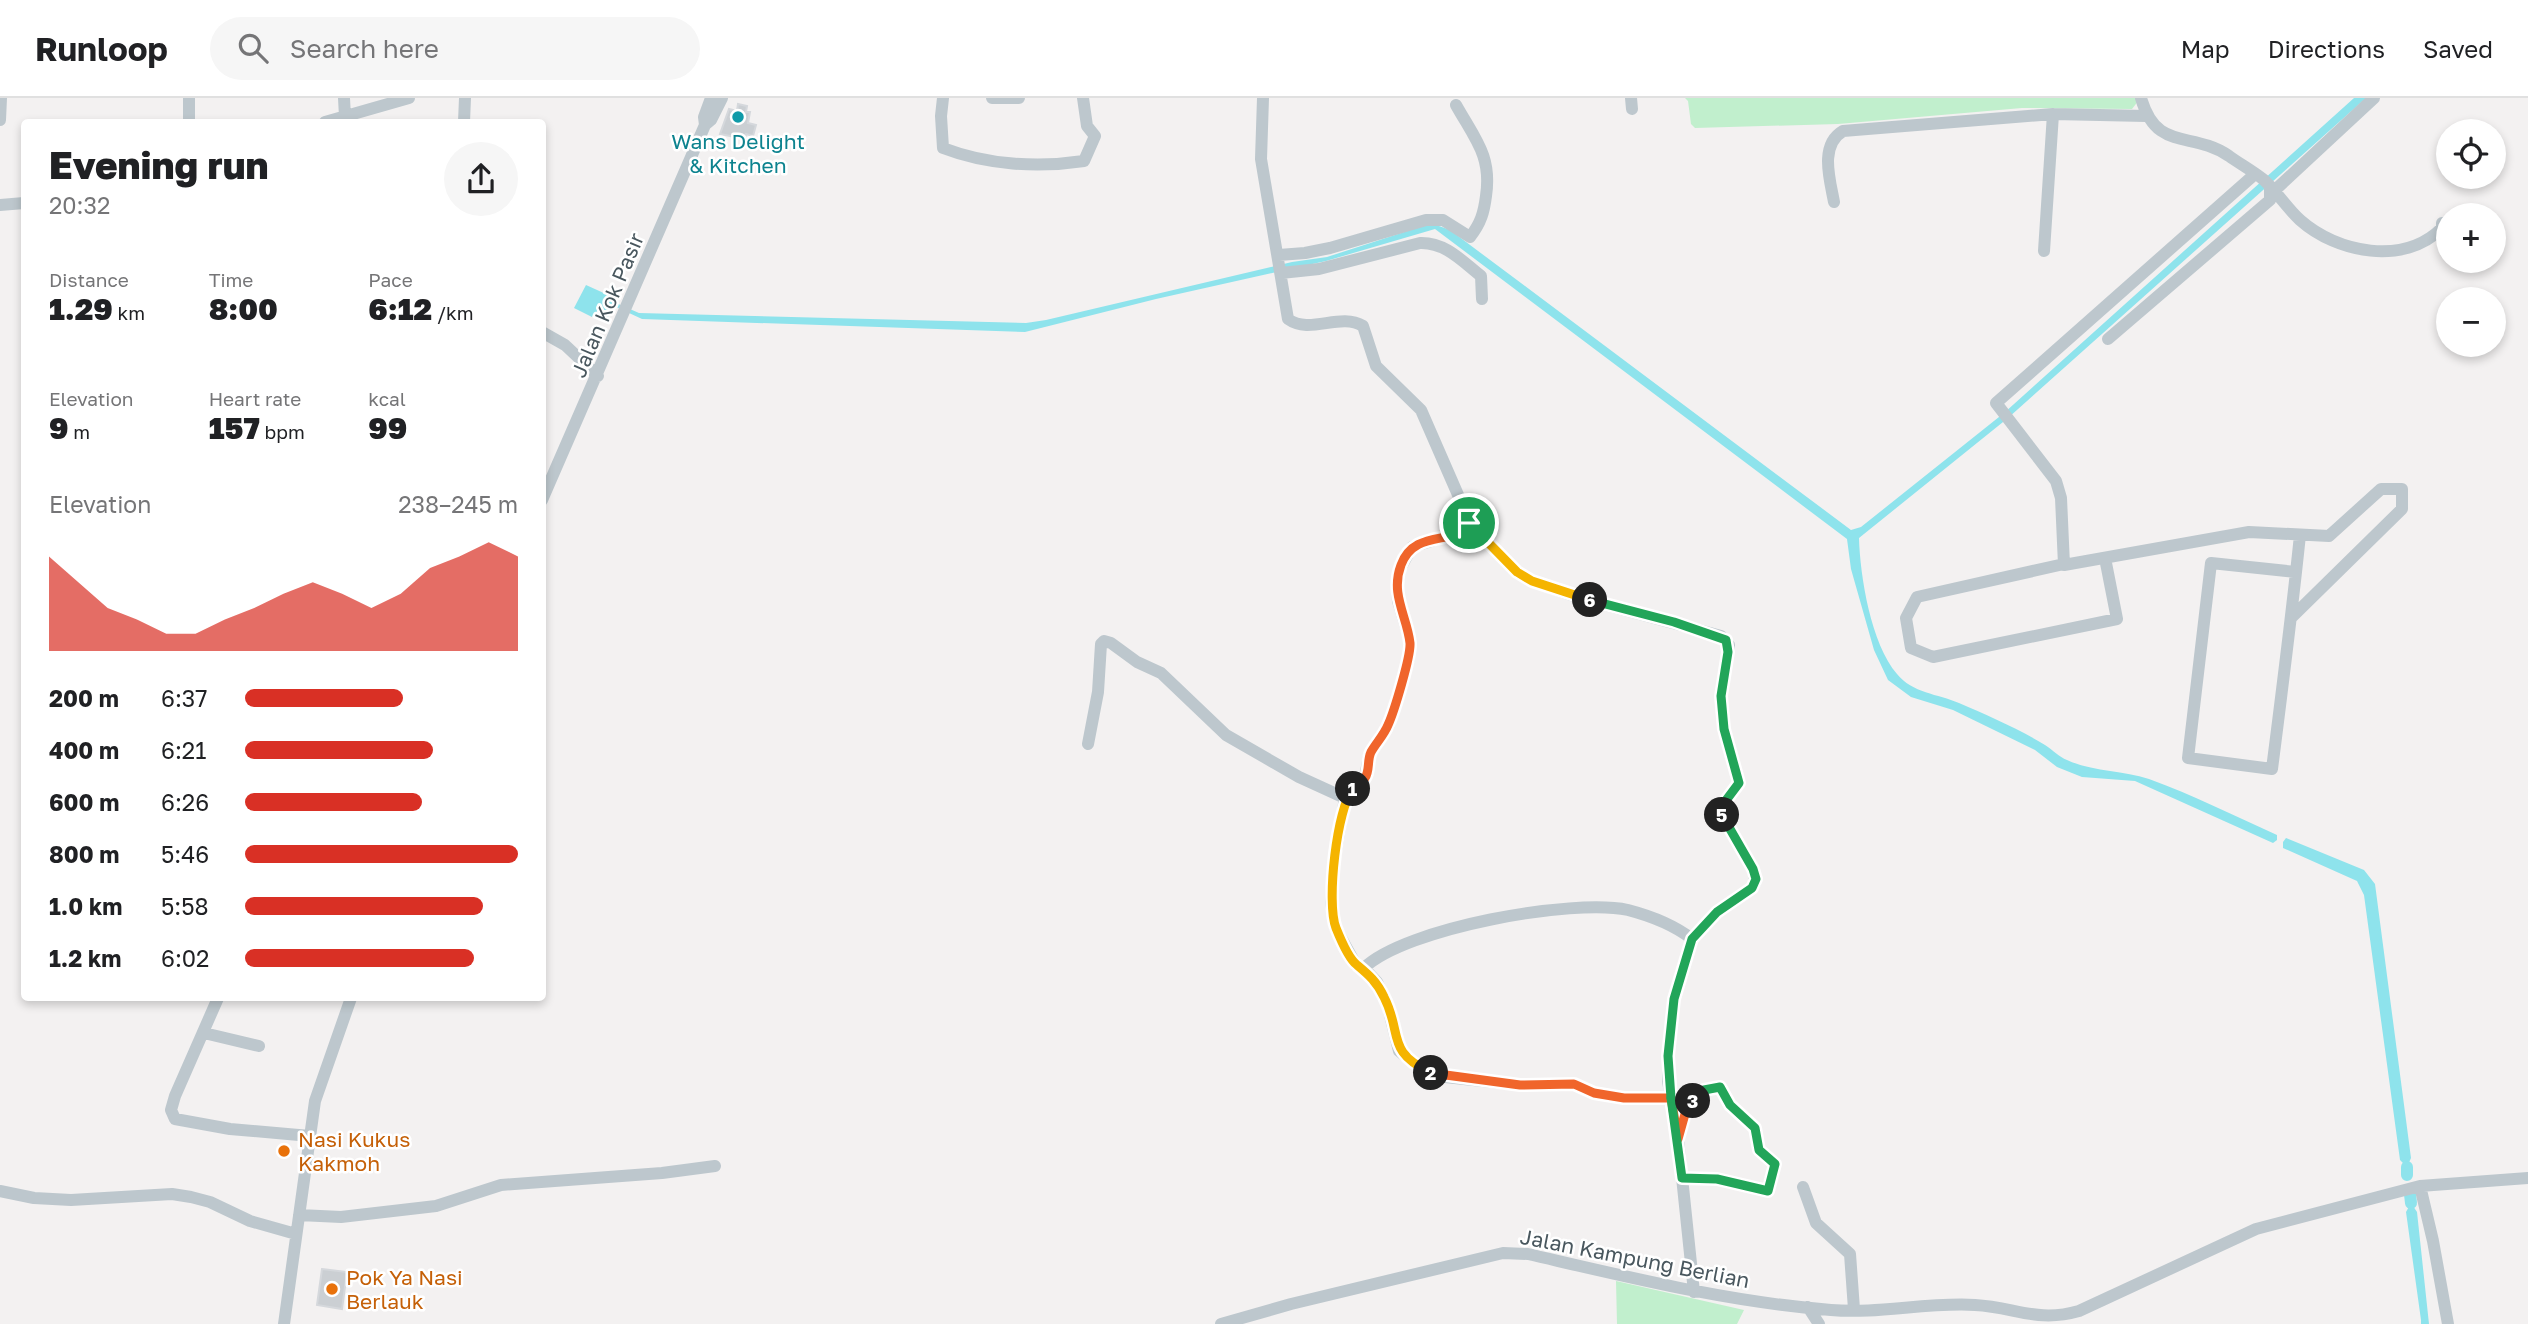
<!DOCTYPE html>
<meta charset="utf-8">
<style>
body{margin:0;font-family:"Golos Text",sans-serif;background:#f6f6f6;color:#202124;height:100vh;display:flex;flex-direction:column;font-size:26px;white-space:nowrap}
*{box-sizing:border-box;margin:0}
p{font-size:23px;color:#757577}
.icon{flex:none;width:38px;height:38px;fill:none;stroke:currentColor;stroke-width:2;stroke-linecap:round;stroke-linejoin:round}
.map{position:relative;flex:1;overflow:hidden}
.details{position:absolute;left:21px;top:21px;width:525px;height:882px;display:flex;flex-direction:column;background:#fff;border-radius:7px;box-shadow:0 4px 10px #0003}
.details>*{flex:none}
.controls{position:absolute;left:2436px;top:21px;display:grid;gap:14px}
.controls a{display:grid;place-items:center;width:70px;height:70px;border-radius:50%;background:#fff;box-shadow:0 4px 10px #0003;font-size:35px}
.pin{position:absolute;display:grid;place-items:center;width:60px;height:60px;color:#fff;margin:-30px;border:4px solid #fff;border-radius:50%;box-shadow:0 2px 7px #0007}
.km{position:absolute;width:35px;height:35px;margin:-18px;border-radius:50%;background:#222;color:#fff;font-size:19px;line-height:35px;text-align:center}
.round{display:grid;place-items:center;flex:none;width:74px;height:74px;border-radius:37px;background:#f6f6f6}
.summary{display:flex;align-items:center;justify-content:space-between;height:119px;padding:0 28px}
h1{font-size:38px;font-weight:800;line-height:52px}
.metrics{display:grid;grid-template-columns:repeat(3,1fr);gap:10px;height:119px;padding:7px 28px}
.metrics div{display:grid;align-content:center}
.metrics b{font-size:30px;font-weight:800}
.metrics small{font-size:19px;font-weight:400}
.metrics p{font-size:19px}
.chart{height:196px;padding:14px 28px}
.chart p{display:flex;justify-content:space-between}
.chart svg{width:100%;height:126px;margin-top:7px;fill:#d93025;opacity:.7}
ul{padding:0 28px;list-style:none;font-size:23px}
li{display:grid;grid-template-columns:112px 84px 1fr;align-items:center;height:52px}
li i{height:18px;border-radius:9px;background:#d93025}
header{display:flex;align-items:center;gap:42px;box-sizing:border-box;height:98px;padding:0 35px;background:#fff;border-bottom:2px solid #e0e0e0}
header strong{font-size:33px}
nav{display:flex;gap:38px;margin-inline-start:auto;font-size:24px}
.search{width:490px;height:63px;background:#f6f6f6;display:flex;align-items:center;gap:18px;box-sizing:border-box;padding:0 24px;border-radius:38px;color:#757577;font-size:26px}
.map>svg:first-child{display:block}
</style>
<header>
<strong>Runloop</strong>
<div class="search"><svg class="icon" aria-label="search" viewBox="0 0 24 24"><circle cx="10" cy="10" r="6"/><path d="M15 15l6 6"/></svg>Search here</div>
<nav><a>Map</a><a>Directions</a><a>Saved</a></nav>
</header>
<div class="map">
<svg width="2528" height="1226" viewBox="0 0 2528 1226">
<rect width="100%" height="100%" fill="#f3f1f1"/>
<!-- green -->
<path fill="#c1efcd" d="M 1685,0 L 2138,0 L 2139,2 L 2132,11 L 2022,10 L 1838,26 L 1695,30 L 1691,26 L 1688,3 Z
M 1616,1183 L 1744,1212 L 1737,1226 L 1617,1226 Z"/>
<!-- water -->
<path fill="#8ee3ec" d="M 2354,0 L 2366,0 L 2008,320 L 1859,440 C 1860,478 1871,546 1897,576 C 1912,595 1938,596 1959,605 C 1987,617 2019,631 2045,647 C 2053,652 2059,659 2067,662 C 2093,674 2122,672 2149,681 C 2193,697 2235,718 2277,737 L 2277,742 L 2273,745 L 2135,683 L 2082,679 L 2057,669 L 2035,652 L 1953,612 L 1911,599 L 1888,582 L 1874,552 L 1851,471 L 1847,441 L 1435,131 L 1326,163 L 1156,201 L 1025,234 L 642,221 L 614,208 L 608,219 L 598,212 L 592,219 L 574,210 L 586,187 L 617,201 L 616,205 L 639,215 L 1026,225 L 1046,222 L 1292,164 L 1327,159 L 1426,127 L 1439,128 L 1450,132 L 1851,432 L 1861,429 L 2004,315 Z
M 2286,740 L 2364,772 L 2375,786 L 2411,1060 L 2407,1069 L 2400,1062 L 2364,797 L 2357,783 L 2283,750 L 2283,744 Z
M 2411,1105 L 2417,1114 L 2429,1226 L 2421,1226 L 2421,1222 L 2406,1114 Z"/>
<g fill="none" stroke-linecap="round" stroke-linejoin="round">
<!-- canal -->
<path stroke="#8ee3ec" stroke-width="12" d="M 2407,1069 L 2407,1077
M 2410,1096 L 2411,1105"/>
</g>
<!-- building -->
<path fill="#cbcfd3" stroke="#d5d8dc" stroke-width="2" d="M 738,6 L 747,8 L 746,14 L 750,14 L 748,25 L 756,27 L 753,38 L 746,36 L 745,41 L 720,36 L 729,11 L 737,13 Z
M 322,1171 L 347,1174 L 342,1211 L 317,1207 Z"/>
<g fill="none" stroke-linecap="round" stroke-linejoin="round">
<!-- minor -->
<path stroke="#bdc7cd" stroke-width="12" d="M 189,0 L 189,24
M 344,0 L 345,19
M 943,0 L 941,18 L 943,50 C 987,67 1038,70 1084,63 L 1095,38 L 1087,28 L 1083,0
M 992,0 L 1019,0
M 1263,0 L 1261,61 L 1288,221 C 1310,237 1340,214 1363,228 L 1376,268 L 1421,312 L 1469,422 L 1468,428 L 1463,433 L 1412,449 L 1400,471 L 1397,489 L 1398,503 L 1409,539 L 1409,560 L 1389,627 L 1369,658 L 1365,679 L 1345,700 L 1334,764 L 1331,804 L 1335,829 L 1356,867 L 1364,870 C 1405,830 1573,800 1628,812 C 1651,818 1674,827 1692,841
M 1631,0 L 1632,11
M 2141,0 C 2157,55 2191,32 2229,58 C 2240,66 2253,73 2264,82 C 2277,94 2287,110 2300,122 C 2337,155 2404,168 2442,130 L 2442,125
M 0,22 L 1,0
M 325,24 L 409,0
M 464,24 L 465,0
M 705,27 L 704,19 L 711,0
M 2255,76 L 1996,305 L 2056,383 L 2061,400 L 2064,467 L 2249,434 L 2329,438 L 2381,391 L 2402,391 L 2402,411 L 2291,520
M 2274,93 L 2374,0
M 1834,104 C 1830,82 1819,47 1843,33 L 2053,16 L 2146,18
M 0,107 L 24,105
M 2044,153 L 2053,16
M 1279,157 L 1305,155 L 1330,150 L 1426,122 L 1443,122 L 1470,139 C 1481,125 1484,114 1486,98 C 1492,58 1475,41 1456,7
M 1281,175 L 1319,171 L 1420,145 C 1445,144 1462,163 1481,178 L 1482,201
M 542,234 L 565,247 L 598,278
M 2108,241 L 2270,102 L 2270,89
M 542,402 L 705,27 L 711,22 L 722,0
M 1469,425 L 1517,474 L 1532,483 L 1580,500 L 1710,535 L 1721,538 L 1729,547 L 1721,598 L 1724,631 L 1739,685 L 1724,705 L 1722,717 L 1753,770 L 1755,785 L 1752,790 L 1717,814 L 1692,841 L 1674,901 L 1668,958 L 1668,983 L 1678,1041 L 1694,1194
M 2064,466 L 1917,499 L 1906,520 L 1911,550 L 1933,559 L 2117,521 L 2105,460
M 2296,474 L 2211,465 L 2188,660 L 2272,671 C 2282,593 2292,515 2300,437
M 1088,646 L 1098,594 L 1101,546 L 1104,543 L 1111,545 L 1137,564 L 1161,575 L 1226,637 L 1299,679 L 1345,700
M 1364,870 L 1377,884 L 1387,905 L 1399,953 L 1417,968 L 1436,978 L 1520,987 L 1574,986 L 1594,995 L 1624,1000 L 1671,1000
M 218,900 L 175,998 L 171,1012 L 175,1021 L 230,1031 L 310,1038
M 204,935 L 259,948
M 1679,1037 C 1685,1017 1694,986 1720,990 L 1730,1007 L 1755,1030 L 1759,1052 L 1775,1066 L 1767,1093 L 1717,1081 L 1682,1080
M 2420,1088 L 2433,1143 L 2448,1226
M 1803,1089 L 1816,1125 L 1850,1156 L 1854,1211
M 0,1093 L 34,1100 L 71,1102 L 172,1096 L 191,1099 L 210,1104 L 250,1123 L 296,1136
M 299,1117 L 341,1119 L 436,1108 L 501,1087 L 662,1075 L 715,1068
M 1808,1209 L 1819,1226
M 284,1226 L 315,1003 L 351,900
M 1221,1226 L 1291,1206 L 1503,1155 L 1528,1156 C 1628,1179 1728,1204 1831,1212 C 1879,1216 1927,1204 1975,1207 C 2015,1209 2037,1225 2079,1213 L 2256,1131 L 2420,1088 L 2528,1080"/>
</g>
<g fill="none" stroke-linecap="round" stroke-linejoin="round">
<!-- split-1 casing -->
<g stroke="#fff" stroke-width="14">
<path id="split-1" d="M 1353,691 C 1356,687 1362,684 1365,680 C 1370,673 1367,662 1371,654 C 1376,645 1384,637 1388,627 C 1394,614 1411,558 1410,545 C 1407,518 1390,496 1401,467 C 1415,429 1458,449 1469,425"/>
</g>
<!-- split-2 casing -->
<g stroke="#fff" stroke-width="14">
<path id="split-2" d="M 1353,691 C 1337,709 1326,805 1336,830 C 1340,840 1349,861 1357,867 C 1369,877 1377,884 1384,899 C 1403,936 1385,953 1431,975"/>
</g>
<!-- split-3 casing -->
<g stroke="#fff" stroke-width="14">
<path id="split-3" d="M 1431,975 L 1520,987 L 1574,986 L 1594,995 L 1624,1000 L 1671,1000 L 1678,1041 L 1685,1016 L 1693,1003"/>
</g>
<!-- split-4 casing -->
<g stroke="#fff" stroke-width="14">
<path id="split-4" d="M 1671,1000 L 1682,1080 L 1717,1081 L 1768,1093 L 1775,1066 L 1759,1052 L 1755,1030 L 1730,1007 L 1720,989 L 1704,992 L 1693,1003"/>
</g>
<!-- split-5 casing -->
<g stroke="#fff" stroke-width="14">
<path id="split-5" d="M 1671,1000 L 1668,958 L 1674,901 L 1692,841 L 1717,814 L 1752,790 L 1756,781 L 1753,771 L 1722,717"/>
</g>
<!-- split-6 casing -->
<g stroke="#fff" stroke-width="14">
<path id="split-6" d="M 1590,502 L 1674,524 L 1726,542 L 1728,554 L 1721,598 L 1724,631 L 1739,685 L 1724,705 L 1722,717"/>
</g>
<!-- split-7 casing -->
<g stroke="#fff" stroke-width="14">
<path id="split-7" d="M 1469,425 L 1517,474 L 1532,483 L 1590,502"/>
</g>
<!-- split-1 -->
<use href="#split-1" stroke="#f0652b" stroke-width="9"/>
<!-- split-2 -->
<use href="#split-2" stroke="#f5b400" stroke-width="9"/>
<!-- split-3 -->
<use href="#split-3" stroke="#f0652b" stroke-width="9"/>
<!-- split-4 -->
<use href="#split-4" stroke="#22a559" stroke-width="9"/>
<!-- split-5 -->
<use href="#split-5" stroke="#22a559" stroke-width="9"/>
<!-- split-6 -->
<use href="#split-6" stroke="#22a559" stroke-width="9"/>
<!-- split-7 -->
<use href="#split-7" stroke="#f5b400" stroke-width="9"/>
</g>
<!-- markers -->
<circle fill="#0f9aa8" stroke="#fff" stroke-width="2.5" cx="738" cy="19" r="7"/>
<g fill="#e8710a" stroke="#fff" stroke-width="2.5">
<circle cx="284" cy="1053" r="7"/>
<circle cx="332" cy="1191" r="7"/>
</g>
<g text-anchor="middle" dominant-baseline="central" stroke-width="5" stroke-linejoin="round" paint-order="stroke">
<!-- culture labels -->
<g font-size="21" fill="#0d838f" stroke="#fff">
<text x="738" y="43">Wans Delight<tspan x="738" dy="24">&amp; Kitchen</tspan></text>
</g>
<!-- street labels -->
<g font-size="21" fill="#49575e" stroke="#fff">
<text transform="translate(607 207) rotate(-67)">Jalan Kok Pasir</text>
<text transform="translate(1635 1160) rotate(11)">Jalan Kampung Berlian</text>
</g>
<!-- food labels -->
<g font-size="21" fill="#c56008" stroke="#fff" text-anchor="start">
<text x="298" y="1041">Nasi Kukus<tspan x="298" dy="24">Kakmoh</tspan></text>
<text x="346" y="1179">Pok Ya Nasi<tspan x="346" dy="24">Berlauk</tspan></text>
</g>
</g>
</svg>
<div class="controls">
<a><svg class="icon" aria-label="locate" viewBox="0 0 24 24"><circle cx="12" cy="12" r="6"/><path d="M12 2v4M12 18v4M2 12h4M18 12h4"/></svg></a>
<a>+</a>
<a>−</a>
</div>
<div class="pin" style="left:1469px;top:425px;background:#1e9e55"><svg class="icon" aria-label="arrive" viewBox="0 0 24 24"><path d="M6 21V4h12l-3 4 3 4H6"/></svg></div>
<b class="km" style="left:1353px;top:691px">1</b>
<b class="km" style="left:1431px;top:975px">2</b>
<b class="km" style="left:1693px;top:1003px">3</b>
<b class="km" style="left:1722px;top:717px">5</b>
<b class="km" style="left:1590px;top:502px">6</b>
<section class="details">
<div class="summary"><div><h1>Evening run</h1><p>20:32</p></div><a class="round"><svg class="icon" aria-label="share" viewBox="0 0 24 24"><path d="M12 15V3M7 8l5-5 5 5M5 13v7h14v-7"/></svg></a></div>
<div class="metrics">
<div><p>Distance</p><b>1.29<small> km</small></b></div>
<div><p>Time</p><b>8:00</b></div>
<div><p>Pace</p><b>6:12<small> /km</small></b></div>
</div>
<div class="metrics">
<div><p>Elevation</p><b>9<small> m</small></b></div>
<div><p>Heart rate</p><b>157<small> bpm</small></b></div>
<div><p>kcal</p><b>99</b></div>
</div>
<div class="chart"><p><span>Elevation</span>238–245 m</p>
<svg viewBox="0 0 160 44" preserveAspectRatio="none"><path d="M0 44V11L10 20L20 29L30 33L40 38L50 38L60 33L70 29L80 24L90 20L100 24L110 29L120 24L130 15L140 11L150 6L160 11V44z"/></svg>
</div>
<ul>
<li><b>200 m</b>6:37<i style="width:58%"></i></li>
<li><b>400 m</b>6:21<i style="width:69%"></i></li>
<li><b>600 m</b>6:26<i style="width:65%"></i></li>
<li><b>800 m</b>5:46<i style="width:100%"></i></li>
<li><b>1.0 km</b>5:58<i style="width:87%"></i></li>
<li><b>1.2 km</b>6:02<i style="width:84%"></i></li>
</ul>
</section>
</div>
